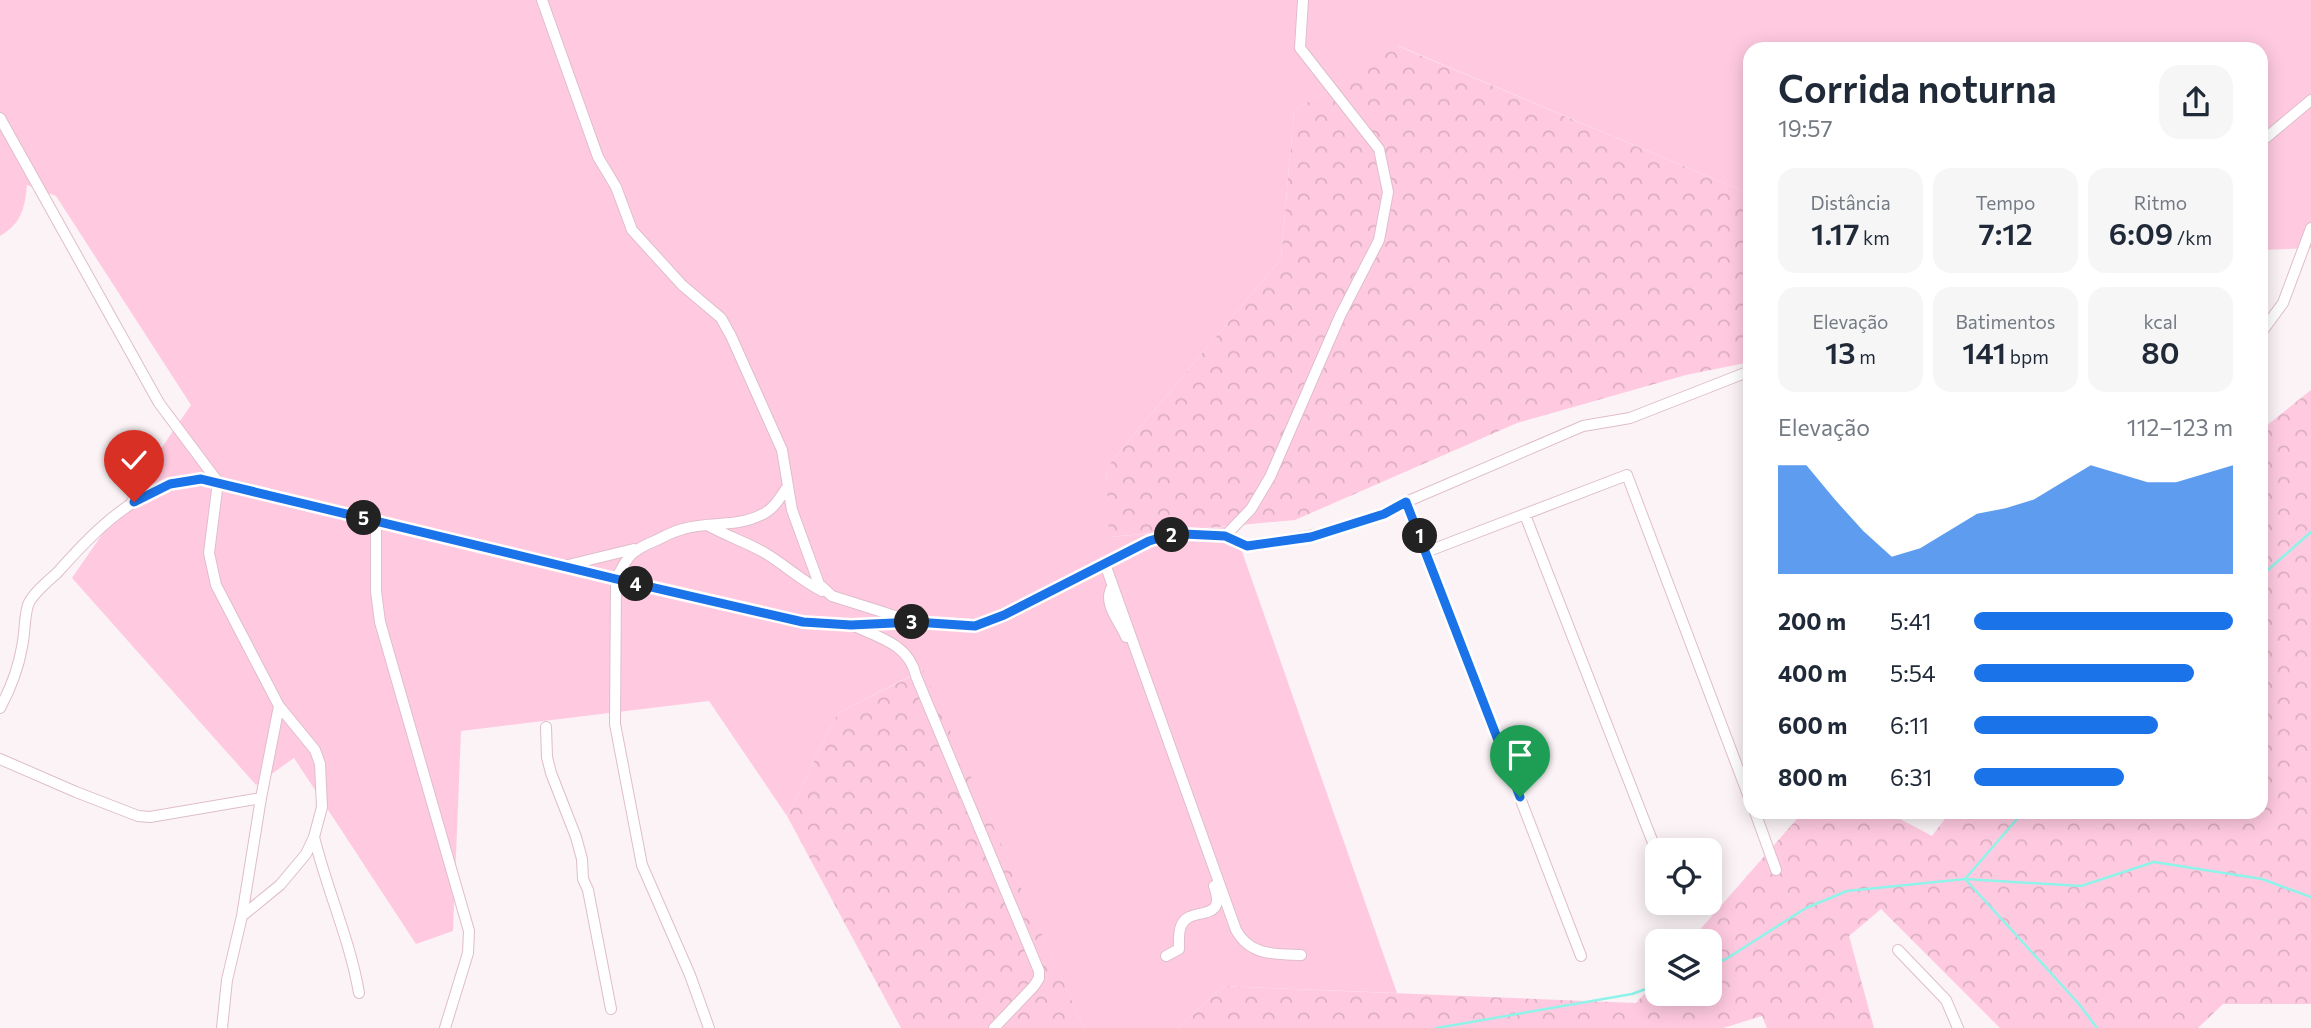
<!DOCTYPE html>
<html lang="pt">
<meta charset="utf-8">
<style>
body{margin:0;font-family:Commissioner,sans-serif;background:#f6f6f7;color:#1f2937;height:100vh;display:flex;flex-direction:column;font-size:26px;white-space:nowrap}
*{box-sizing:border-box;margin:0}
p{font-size:23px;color:#747a83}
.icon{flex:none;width:38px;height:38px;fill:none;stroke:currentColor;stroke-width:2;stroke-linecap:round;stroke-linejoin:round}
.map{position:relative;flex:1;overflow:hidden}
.drawer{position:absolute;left:1743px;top:42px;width:525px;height:777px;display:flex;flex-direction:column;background:#fff;border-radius:21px;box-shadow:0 4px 18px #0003}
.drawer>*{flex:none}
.buttons{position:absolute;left:1645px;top:838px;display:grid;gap:14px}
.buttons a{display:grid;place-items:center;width:77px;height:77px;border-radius:14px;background:#fff;box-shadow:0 4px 18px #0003;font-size:35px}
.pin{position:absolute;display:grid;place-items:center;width:60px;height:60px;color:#fff;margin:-72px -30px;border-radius:50% 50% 50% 0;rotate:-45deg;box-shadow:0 0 7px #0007}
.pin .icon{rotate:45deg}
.km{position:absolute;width:35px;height:35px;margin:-18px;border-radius:50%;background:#222;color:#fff;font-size:19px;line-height:35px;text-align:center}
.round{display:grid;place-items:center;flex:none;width:74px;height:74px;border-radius:21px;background:#f6f6f7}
.headline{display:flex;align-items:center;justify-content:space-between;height:119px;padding:0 35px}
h1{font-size:38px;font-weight:600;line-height:52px}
.figures{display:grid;grid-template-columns:repeat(3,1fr);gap:10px;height:119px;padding:7px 35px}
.figures div{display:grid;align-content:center;border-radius:18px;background:#f6f6f7;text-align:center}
.figures b{font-size:30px;font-weight:600}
.figures small{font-size:19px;font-weight:400}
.figures p{font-size:19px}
.chart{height:196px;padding:14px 35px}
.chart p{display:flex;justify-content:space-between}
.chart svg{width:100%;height:126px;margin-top:7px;fill:#1a73e8;opacity:.7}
ul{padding:0 35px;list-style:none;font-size:23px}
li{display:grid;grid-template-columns:112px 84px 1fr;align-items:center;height:52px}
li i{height:18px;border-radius:9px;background:#1a73e8}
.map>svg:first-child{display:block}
</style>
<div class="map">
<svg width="2311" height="1028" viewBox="0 0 2311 1028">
<defs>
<pattern id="forest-crowns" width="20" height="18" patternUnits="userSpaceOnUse" patternTransform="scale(1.75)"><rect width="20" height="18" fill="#ffcae0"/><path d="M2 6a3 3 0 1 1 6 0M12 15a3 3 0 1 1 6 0" fill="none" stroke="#dbaec0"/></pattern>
</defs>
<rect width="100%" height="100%" fill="#fbf3f6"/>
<!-- green -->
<path fill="#ffcae0" d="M 0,0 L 2311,0 L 2311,248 L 2261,250 L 2261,49 L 1750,49 L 1750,194 L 1399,46 L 1294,111 L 1281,259 L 1106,468 L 1110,537 L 1233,526 L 1397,993 L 1223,986 L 1178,1028 L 1084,1028 L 922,670 L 838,713 L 787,816 L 709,701 L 461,731 L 453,931 L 416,944 L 294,758 L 256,785 L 72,578 L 191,405 L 56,196 L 27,185 C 25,208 21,224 0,236 Z"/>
<!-- forest -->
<path fill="url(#forest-crowns)" d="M 1398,46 L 1750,194 L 1750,362 L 1686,375 L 1517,423 L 1295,520 L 1109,537 L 1106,468 L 1281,259 L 1294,111 Z
M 2311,390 L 2311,1004 L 2223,1004 L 2198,1028 L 2000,1028 L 1881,909 L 1849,936 L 1874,1028 L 1767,1028 L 1762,1016 L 1723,1028 L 1178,1028 L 1223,986 L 1636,1003 L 1657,980 L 1657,994 L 1710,994 L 1710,942 L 1690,941 L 1803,812 L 1887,812 L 1932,836 L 1950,812 L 2261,812 L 2261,430 Z
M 923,670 L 1084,1028 L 901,1028 L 787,816 L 838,713 Z"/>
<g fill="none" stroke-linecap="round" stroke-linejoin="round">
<!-- stream -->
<path stroke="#8ff3ea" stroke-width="2.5" d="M 2261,576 L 2311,532
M 1965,879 L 2081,886 L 2154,862 L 2262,879 L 2311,897
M 1965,879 L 2079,1004 L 2097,1028
M 1710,965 L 1726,959 L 1806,908 L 1847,891 L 1965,879 L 2023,812
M 1437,1028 L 1632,994 L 1657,985"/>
<!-- street casing -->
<g stroke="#dfbdcb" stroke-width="12">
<path id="street" d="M 542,0 L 598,157 L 616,187 L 632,230 L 682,285 L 721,318 L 731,336 L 782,450 L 792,510 L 819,584 L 832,596 L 911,621
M 0,118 L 159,403 L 218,482 L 209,553 L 216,585 L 279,706 L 315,750 L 320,764 L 322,807 L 314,837 L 306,854 L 280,885 L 242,916 L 227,980 L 222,1028
M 2261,142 L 2311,100
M 2261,333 L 2283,303 L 2311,228
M 1406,502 L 1581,956
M 1525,515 L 1657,853
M 376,521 L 376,591 L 380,622 L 469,931 L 468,953 L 445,1028
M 709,526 C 727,536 748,543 765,553 C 785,565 802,581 822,591
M 1225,536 L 1251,509 L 1270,477 L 1340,316 L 1379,240 L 1388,192 L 1379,149 L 1300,48 L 1303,0
M 1426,552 L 1627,475 L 1750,800
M 1105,564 L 1236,930 C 1250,956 1275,954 1301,955
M 564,566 L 634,549
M 1112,587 C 1102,603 1120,622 1126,637
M 854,626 C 881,638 909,645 916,676 L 1039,971 L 1039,978 L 1034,986 L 994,1028
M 0,708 C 11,688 18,670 22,647 C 25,634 24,618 28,605 C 32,594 48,581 57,573 C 98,527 151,471 218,482 L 616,579 L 803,622 L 851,625 L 915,622 L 975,626 L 1005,616 L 1149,541 C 1172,534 1198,532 1223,536 C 1232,537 1239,545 1248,546 C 1255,547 1266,543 1274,542 C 1320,535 1365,525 1406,502 L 1583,426 L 1630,418 L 1750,371
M 546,727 L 547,757 L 551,773 L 576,837 L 582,859 L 583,879 L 588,890 L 611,1009
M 0,759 L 76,792 L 138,816 L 150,817 L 261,798
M 1755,812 L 1776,870
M 314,837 C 327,890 350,940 359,993
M 242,916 L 261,798 L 279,706
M 1898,950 L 1946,1000 L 1958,1028
M 1166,956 L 1179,949 C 1179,942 1178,933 1181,926 C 1189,904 1228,925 1214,886
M 709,1028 L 690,975 L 642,865 L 615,724 L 616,579 C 628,555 632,550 657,540 C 665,536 674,531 683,529 C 709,521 737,528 763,514 C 775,508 781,496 788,486"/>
</g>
<!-- street -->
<use href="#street" stroke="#fff" stroke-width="10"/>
</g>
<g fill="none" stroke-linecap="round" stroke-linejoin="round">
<!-- route casing -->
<g stroke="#fff" stroke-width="14">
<path id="route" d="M 134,502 L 170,484 L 201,479 L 616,579 L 803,622 L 851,625 L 915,622 L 975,626 L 1004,615 L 1149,541 L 1166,536 L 1184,534 L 1225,536 L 1247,546 L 1311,537 L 1384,514 L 1406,502 L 1520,797"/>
</g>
<!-- route -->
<use href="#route" stroke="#1a73e8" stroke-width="9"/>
</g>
</svg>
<div class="buttons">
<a><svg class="icon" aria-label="locate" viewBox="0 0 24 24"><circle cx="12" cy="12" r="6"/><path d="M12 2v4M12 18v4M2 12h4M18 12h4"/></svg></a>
<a><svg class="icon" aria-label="layers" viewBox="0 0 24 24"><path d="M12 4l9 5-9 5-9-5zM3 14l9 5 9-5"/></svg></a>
</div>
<div class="pin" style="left:1520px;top:797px;background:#1e9e55"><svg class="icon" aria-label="arrive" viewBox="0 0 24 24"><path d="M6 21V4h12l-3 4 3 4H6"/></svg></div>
<div class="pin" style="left:134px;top:502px;background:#d93025"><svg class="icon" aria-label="check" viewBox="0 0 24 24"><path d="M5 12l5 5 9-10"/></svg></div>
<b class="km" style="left:1420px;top:536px">1</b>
<b class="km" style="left:1172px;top:535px">2</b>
<b class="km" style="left:912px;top:622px">3</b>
<b class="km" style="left:636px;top:584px">4</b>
<b class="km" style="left:364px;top:518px">5</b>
<section class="drawer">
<div class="headline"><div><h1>Corrida noturna</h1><p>19:57</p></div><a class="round"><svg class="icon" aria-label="share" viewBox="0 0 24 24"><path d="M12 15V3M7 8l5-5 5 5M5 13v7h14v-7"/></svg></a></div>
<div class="figures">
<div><p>Distância</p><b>1.17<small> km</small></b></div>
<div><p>Tempo</p><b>7:12</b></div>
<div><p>Ritmo</p><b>6:09<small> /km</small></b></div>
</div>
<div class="figures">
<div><p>Elevação</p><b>13<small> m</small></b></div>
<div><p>Batimentos</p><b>141<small> bpm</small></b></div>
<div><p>kcal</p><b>80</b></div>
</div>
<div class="chart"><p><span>Elevação</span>112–123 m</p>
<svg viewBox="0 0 160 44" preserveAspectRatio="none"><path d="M0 44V6L10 6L20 18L30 29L40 38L50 35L60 29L70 23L80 21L90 18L100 12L110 6L120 9L130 12L140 12L150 9L160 6V44z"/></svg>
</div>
<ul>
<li><b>200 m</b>5:41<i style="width:100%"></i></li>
<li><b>400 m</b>5:54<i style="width:85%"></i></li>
<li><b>600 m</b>6:11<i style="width:71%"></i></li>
<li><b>800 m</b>6:31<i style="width:58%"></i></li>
</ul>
</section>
</div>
